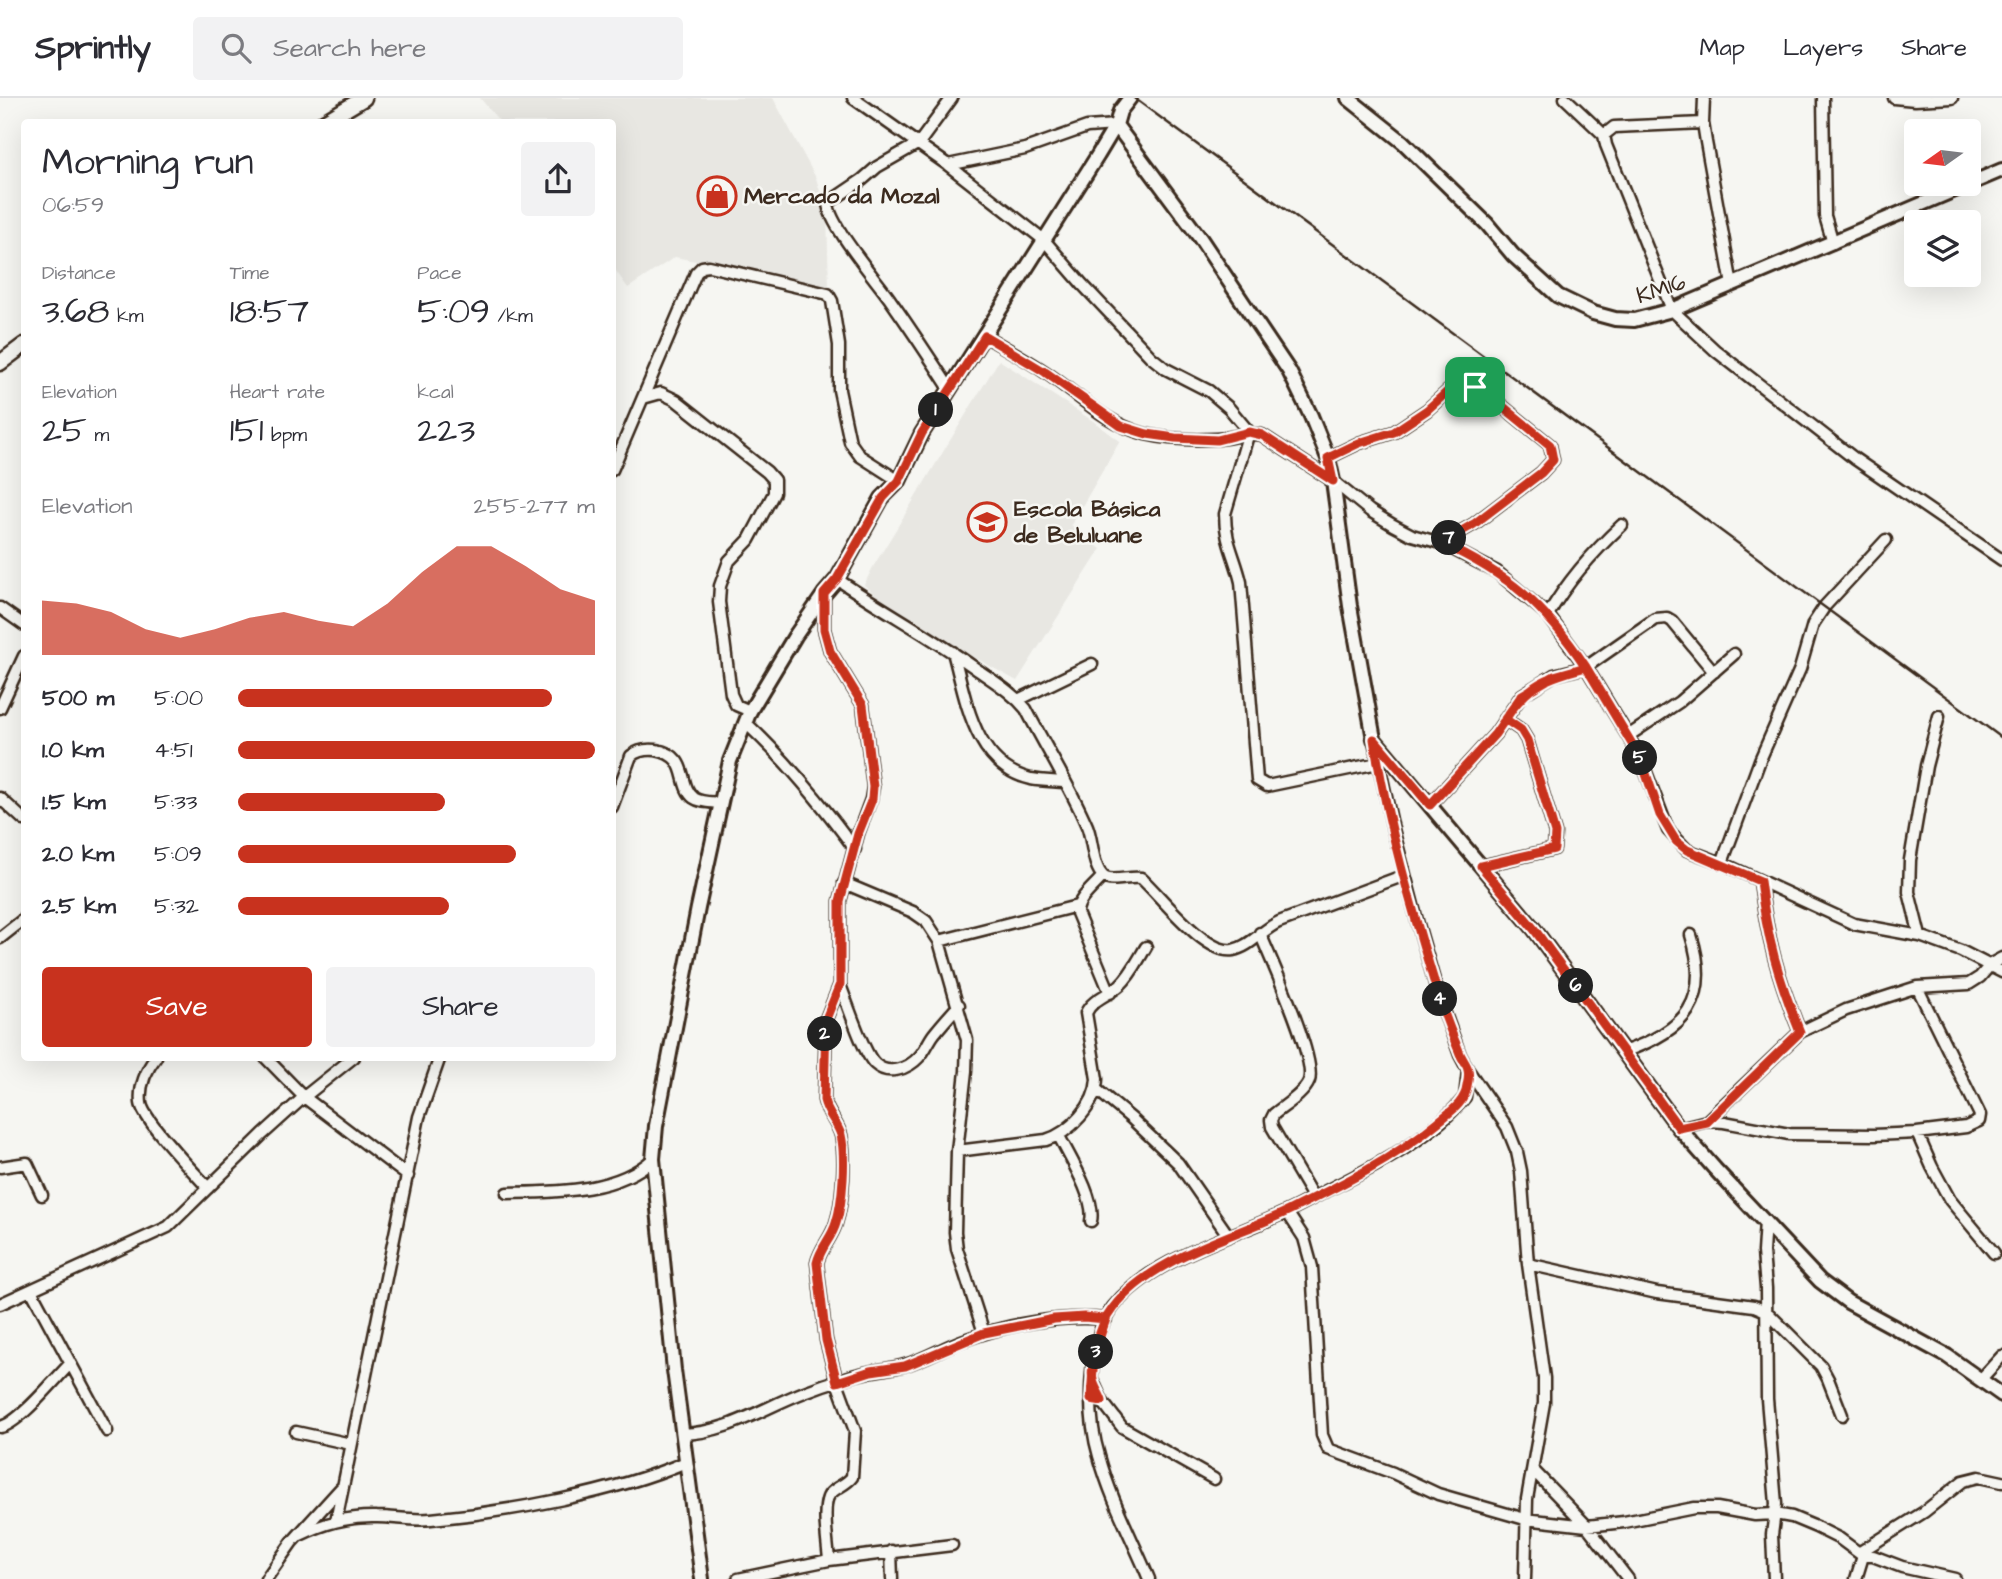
<!DOCTYPE html>
<meta charset="utf-8">
<style>
body{margin:0;font-family:"Architects Daughter",sans-serif;background:#f2f2f3;color:#2b2b33;height:100vh;display:flex;flex-direction:column;font-size:26px;white-space:nowrap}
*{box-sizing:border-box;margin:0}
p{font-size:23px;color:#7c7c81}
.icon{flex:none;width:38px;height:38px;fill:none;stroke:currentColor;stroke-width:2;stroke-linecap:round;stroke-linejoin:round}
.map{position:relative;flex:1;overflow:hidden}
.sheet{position:absolute;left:21px;top:21px;width:595px;height:942px;display:flex;flex-direction:column;background:#fff;border-radius:7px;box-shadow:0 7px 28px #0002}
.sheet>*{flex:none}
.needle{width:46px;rotate:256deg}
.fabs{position:absolute;left:1904px;top:21px;display:grid;gap:14px}
.fabs a{display:grid;place-items:center;width:77px;height:77px;border-radius:7px;background:#fff;box-shadow:0 7px 28px #0002;font-size:35px}
.pin{position:absolute;display:grid;place-items:center;width:60px;height:60px;color:#fff;margin:-30px;border-radius:14px;box-shadow:0 4px 10px #0006}
.km{position:absolute;width:35px;height:35px;margin:-18px;border-radius:50%;background:#222;color:#fff;font-size:19px;line-height:35px;text-align:center}
.round{display:grid;place-items:center;flex:none;width:74px;height:74px;border-radius:7px;background:#f2f2f3}
.overview{display:flex;align-items:center;justify-content:space-between;height:119px;padding:0 21px}
h1{font-size:38px;font-weight:600;line-height:52px}
.metrics{display:grid;grid-template-columns:repeat(3,1fr);gap:10px;height:119px;padding:7px 21px}
.metrics div{display:grid;align-content:center}
.metrics b{font-size:35px;font-weight:600}
.metrics small{font-size:19px;font-weight:400}
.metrics p{font-size:19px}
.chart{height:196px;padding:14px 21px}
.chart p{display:flex;justify-content:space-between}
.chart svg{width:100%;height:126px;margin-top:7px;fill:#c8321e;opacity:.7}
.cta{display:flex;gap:14px;margin-top:auto;padding:14px 21px}
.cta a{flex:1;height:80px;border-radius:7px;background:#c8321e;color:#fff;font-size:28px;font-weight:600;line-height:80px;text-align:center}
.cta a+a{background:#f2f2f3;color:#2b2b33}
ul{padding:0 21px;list-style:none;font-size:23px}
li{display:grid;grid-template-columns:112px 84px 1fr;align-items:center;height:52px}
li i{height:18px;border-radius:9px;background:#c8321e}
header{display:flex;align-items:center;gap:42px;box-sizing:border-box;height:98px;padding:0 35px;background:#fff;border-bottom:2px solid #e1e1e2}
header strong{font-size:33px}
nav{display:flex;gap:38px;margin-inline-start:auto;font-size:24px}
.search{width:490px;height:63px;background:#f2f2f3;display:flex;align-items:center;gap:18px;box-sizing:border-box;padding:0 24px;border-radius:7px;color:#7c7c81;font-size:26px}
.map>svg:first-child{display:block}
</style>
<header>
<strong>Sprintly</strong>
<div class="search"><svg class="icon" aria-label="search" viewBox="0 0 24 24"><circle cx="10" cy="10" r="6"/><path d="M15 15l6 6"/></svg>Search here</div>
<nav><a>Map</a><a>Layers</a><a>Share</a></nav>
</header>
<div class="map">
<svg width="2002" height="1481" viewBox="0 0 2002 1481">
<rect width="100%" height="100%" fill="#f6f6f2"/>
<filter id="ink" filterUnits="userSpaceOnUse"><feTurbulence type="fractalNoise" baseFrequency=".0143" numOctaves="2"/><feDisplacementMap in="SourceGraphic" scale="14" xChannelSelector="R" yChannelSelector="G"/><feConvolveMatrix kernelMatrix="1 2 1 2 8 2 1 2 1" color-interpolation-filters="sRGB"/></filter>
<g filter="url(#ink)">
<!-- built -->
<path fill="#e8e7e2" d="M 480,0 L 773,0 L 816,80 L 827,116 L 829,190 L 675,159 L 628,190 L 613,169 L 612,24 L 500,24 Z
M 999,262 L 1093,323 L 1120,343 L 1071,427 L 1101,451 L 1017,583 L 952,547 L 888,507 L 864,487 L 873,469 Z"/>
<g fill="none" stroke-linecap="round" stroke-linejoin="round">
<!-- minor casing -->
<g stroke="#3b2a1e" stroke-width="15">
<path id="minor" d="M 853,0 L 948,67 L 1044,142 L 1082,186 L 1151,259 L 1166,271 L 1209,293 L 1229,310 L 1249,334 L 1225,416 C 1225,444 1235,458 1241,484 L 1257,682 L 1267,688 L 1378,665
M 1565,0 L 1604,37
M 1704,0 L 1703,25 L 1706,44 L 1732,187
M 1823,0 L 1825,118 L 1833,145
M 1894,0 L 1915,2 L 1952,0
M 1703,25 L 1614,29 L 1604,37 L 1606,47 L 1672,212 L 1716,253 L 1855,361 L 2002,462
M 948,67 L 1025,51 L 1087,29 L 1116,27
M 985,238 C 1005,250 1026,261 1045,274 C 1078,296 1105,326 1145,336 C 1166,341 1193,342 1215,341 C 1232,341 1245,333 1262,337 L 1333,383 L 1370,413 L 1393,427 L 1412,437 L 1441,445 L 1497,474 L 1548,517 L 1586,569 L 1628,638 L 1641,661 L 1668,732 L 1687,752 L 1722,765 L 1854,826 L 1920,838 L 1961,853 L 2002,874
M 950,291 C 930,260 910,230 889,200 C 875,180 829,127 828,105 L 862,82 L 877,69 L 919,45 L 952,0
M 643,300 L 661,295 L 676,302 L 767,374 L 774,382 L 774,395 L 749,442 L 729,463 L 720,488 L 719,504 L 731,596 L 736,607 L 750,613
M 1328,360 L 1359,345 L 1394,334 L 1427,312 L 1458,284 L 1475,289 L 1490,298 L 1550,347 L 1553,362 L 1541,375 L 1474,426 L 1441,445
M 612,372 L 696,175 L 702,169 L 709,168 L 828,196 L 832,203 L 839,247 L 839,292 L 850,344 L 860,358 L 899,383
M 837,481 C 882,512 931,538 975,570 C 993,583 1012,594 1026,611 C 1046,650 1070,688 1087,728 C 1093,742 1092,769 1104,779 C 1112,785 1129,778 1141,780 C 1161,798 1205,857 1233,852 C 1250,849 1263,831 1279,824 L 1405,777
M 824,496 L 824,531 L 830,553 L 863,607 L 873,689 L 871,701 L 858,736 L 840,803 L 840,886 L 826,921 L 824,1002 C 827,1015 837,1024 841,1037 C 846,1059 843,1104 836,1125 C 832,1140 820,1150 817,1165 L 826,1242 L 837,1284 L 855,1333 L 852,1379 C 846,1387 836,1389 830,1396 C 821,1406 828,1448 829,1462
M 0,510 L 24,527
M 1548,517 C 1568,482 1592,455 1622,427
M 953,554 C 966,601 974,668 1031,681 C 1042,683 1053,683 1064,684
M 1018,602 L 1092,566
M 0,610 L 24,558
M 747,626 C 788,664 822,706 855,751
M 1628,638 L 1679,604 L 1734,556
M 0,700 L 24,722
M 1430,707 L 1495,636 L 1522,597 L 1554,577 L 1586,569 L 1655,521 L 1667,520 L 1672,523 L 1714,574
M 612,709 L 631,658 C 638,652 646,651 656,652 C 691,658 677,687 694,700 C 701,705 713,704 721,705
M 1722,765 L 1760,662 L 1800,571 L 1813,526 L 1825,508 L 1886,442
M 1481,768 L 1554,751 L 1555,735 L 1527,642 L 1521,632 L 1505,621
M 1103,778 C 1094,789 1077,801 1077,815 L 1110,895
M 1760,783 C 1767,840 1778,880 1800,934
M 844,785 L 913,814 L 926,823 L 939,843 L 967,942 L 966,973 L 957,1053 L 955,1134 L 957,1151 L 984,1235
M 1260,835 C 1270,860 1317,961 1309,983 C 1304,996 1285,1007 1274,1016 L 1271,1022 L 1272,1029 L 1313,1099
M 1920,838 L 1909,794 L 1910,762 L 1926,668 L 1939,618
M 0,840 L 24,821
M 939,843 L 1077,808
M 840,887 C 847,904 863,955 875,966 C 888,978 908,971 919,959 C 925,953 928,944 934,936 C 942,926 950,917 959,907
M 1623,954 C 1685,933 1712,903 1691,837
M 156,959 C 146,972 139,989 141,1005 C 143,1022 194,1074 208,1090
M 265,959 L 304,999 L 408,1078
M 1468,972 L 1507,1029 L 1517,1054 L 1521,1073 L 1528,1166 L 1544,1280 L 1544,1305 L 1527,1401 L 1525,1481
M 1096,991 L 1132,1021 L 1178,1065 L 1228,1137
M 1707,1023 L 1800,934 L 1846,912 L 1917,889 L 1969,886 L 1980,879 L 1991,866 L 2002,860
M 1679,1030 L 1707,1023 L 1724,1024 L 1789,1036 L 1874,1037 L 1917,1035 L 1966,1029 L 1979,1023 L 1980,1017 L 1917,889
M 1917,1035 L 1932,1069 L 1950,1102 L 1994,1155
M 1059,1038 C 1069,1058 1096,1101 1091,1123
M 957,1053 L 1046,1042 C 1070,1035 1096,1007 1097,981 L 1086,915 C 1092,901 1109,897 1120,887 C 1131,877 1138,862 1146,849
M 0,1069 L 27,1065 L 42,1097
M 507,1095 C 554,1094 617,1095 653,1061
M 1287,1114 L 1304,1140 L 1312,1169 L 1322,1337 L 1328,1351 L 1393,1375 L 1438,1396 L 1525,1421 L 1587,1428 L 1624,1424 L 1694,1410 L 1717,1410 L 1755,1417 L 1775,1416 L 1792,1419 L 1816,1429 L 1840,1441 L 1863,1458 L 1873,1458 L 1902,1469 L 1955,1481
M 1765,1123 L 1763,1154 L 1766,1190 L 1767,1301 L 1776,1406 L 1772,1437 L 1774,1481
M 1528,1166 L 1657,1195 L 1754,1208 L 1766,1213 L 1821,1268 L 1828,1281 L 1842,1317
M 31,1192 L 107,1333
M 0,1206 L 168,1129 L 263,1036 L 304,999 L 354,959
M 1981,1281 L 2002,1258
M 1093,1283 L 1102,1303 L 1122,1329 L 1214,1381
M 0,1329 C 18,1327 55,1281 70,1266
M 296,1334 L 351,1346
M 682,1336 C 728,1335 764,1309 807,1293 C 825,1286 854,1277 873,1273 C 884,1271 895,1270 905,1267 C 925,1261 944,1249 964,1242 C 1008,1226 1059,1217 1106,1221
M 1533,1372 L 1587,1428 L 1628,1481
M 336,1423 L 419,1019 L 440,959
M 300,1437 C 324,1425 350,1418 377,1419 C 395,1419 413,1423 431,1421 C 510,1414 613,1395 686,1364
M 891,1453 L 892,1481
M 1860,1454 L 1924,1414 L 1963,1383 L 1979,1379 L 2002,1384
M 266,1481 L 292,1444 L 341,1390
M 738,1481 L 829,1462 L 952,1447
M 1149,1481 C 1132,1440 1111,1402 1099,1358 C 1087,1318 1086,1244 1113,1209 C 1153,1159 1232,1140 1288,1113 C 1307,1104 1325,1093 1344,1084 C 1387,1062 1435,1036 1465,999 L 1468,972 L 1460,957 L 1438,896 L 1418,826 L 1393,731 L 1374,643
M 1856,1481 L 1863,1458"/>
</g>
<!-- tertiary casing -->
<g stroke="#3b2a1e" stroke-width="18">
<path id="tertiary" d="M 1348,0 L 1403,44 L 1487,126 L 1513,157 L 1558,198 L 1593,215 L 1615,221 L 1634,222 L 1672,212 L 2002,72
M 1116,27 L 1200,140 L 1254,221 L 1289,273 L 1311,318 L 1328,360 L 1333,383 L 1350,508 L 1374,641 L 1534,831 L 1679,1030 L 1715,1071 L 1820,1183 L 1848,1204 L 1947,1258 L 2002,1297
M 702,1481 L 674,1272 L 653,1061 L 656,1028 L 698,810 L 730,663 L 750,613 L 795,538 L 824,496 L 837,481 L 882,400 L 899,383 L 922,335 L 1098,57 L 1116,27 L 1120,13 L 1130,0"/>
</g>
<!-- secondary casing -->
<g stroke="#3b2a1e" stroke-width="19">
<path id="secondary" d="M 324,24 L 364,0
M 0,265 L 24,247"/>
</g>
<!-- minor -->
<use href="#minor" stroke="#f6f6f2" stroke-width="10"/>
<!-- tertiary -->
<use href="#tertiary" stroke="#f6f6f2" stroke-width="12"/>
<!-- secondary -->
<use href="#secondary" stroke="#f6f6f2" stroke-width="14"/>
<!-- rail -->
<path stroke="#3b2a1e" stroke-width="2.5" d="M 1134,0 L 2002,640"/>
</g>
</g>
<g fill="none" stroke-linecap="round" stroke-linejoin="round" filter="url(#ink)">
<!-- route casing -->
<g stroke="#fff" stroke-width="14">
<path id="route" d="M 1475,289 L 1458,284 L 1427,312 L 1394,334 L 1359,345 L 1328,360 L 1333,383 L 1262,337 L 1249,334 L 1217,342 L 1175,340 L 1147,336 L 1121,328 L 1045,274 L 985,238 L 922,335 L 899,383 L 883,400 L 837,481 L 824,496 L 824,531 L 830,553 L 863,607 L 873,689 L 872,701 L 858,736 L 840,803 L 840,886 L 826,921 L 824,1002 C 827,1016 837,1024 841,1037 C 846,1059 843,1104 836,1125 C 832,1140 820,1150 817,1165 L 826,1242 L 837,1284 L 871,1273 L 905,1268 L 984,1235 L 1054,1221 L 1084,1219 L 1106,1221 C 1101,1235 1089,1268 1093,1282 C 1094,1289 1100,1296 1102,1303 L 1091,1301 C 1093,1271 1093,1235 1113,1210 C 1152,1159 1232,1140 1288,1113 C 1339,1088 1394,1061 1438,1024 C 1450,1014 1465,1005 1467,988 C 1468,984 1469,976 1468,972 C 1467,966 1461,960 1459,953 C 1451,934 1443,914 1437,893 C 1412,811 1387,726 1374,641 L 1430,707 L 1495,636 L 1522,597 L 1554,578 L 1586,569 L 1641,661 L 1660,717 L 1676,743 L 1687,752 L 1760,783 C 1767,840 1778,880 1800,934 L 1707,1024 L 1679,1030 L 1534,831 L 1481,768 L 1554,751 L 1555,735 L 1527,642 L 1521,632 L 1505,621 C 1529,585 1546,580 1586,569 C 1545,507 1508,476 1441,445 L 1474,426 L 1541,375 L 1553,362 L 1550,347 L 1490,298 L 1475,289"/>
</g>
<!-- route -->
<use href="#route" stroke="#c8321e" stroke-width="9"/>
</g>
<!-- icons -->
<defs>
<g id="shop-ring" transform="scale(2.0125)"><circle r="9.5" fill="#f6f6f2" stroke="#c8321e" stroke-width="1.5"/><path d="M-5-2.5h2.3a2.7 3.5 0 0 1 5.4 0H5L5.5 6h-11ZM-1.5-2.5h3a1.5 2.3 0 0 0-3 0Z" fill="#c8321e"/></g>
<g id="school-ring" transform="scale(2.0125)"><circle r="9.5" fill="#f6f6f2" stroke="#c8321e" stroke-width="1.5"/><path d="M0-5L7-2L0 1L-7-2ZM-4 1L0 2.5L4 1V4Q0 6-4 4Z" fill="#c8321e"/></g>
</defs>
<g fill-rule="evenodd">
<use href="#shop-ring" x="717" y="98"/>
<use href="#school-ring" x="987" y="424"/>
</g>
<g text-anchor="middle" dominant-baseline="central" stroke-width="5" stroke-linejoin="round" paint-order="stroke">
<!-- poi labels -->
<g font-size="23" font-weight="bold" fill="#3b2a1e" stroke="#f6f6f2" text-anchor="start">
<text x="744" y="98">Mercado da Mozal</text>
<text x="1014" y="411">Escola Básica<tspan x="1014" dy="26">de Beluluane</tspan></text>
</g>
<!-- street labels -->
<g font-size="23" fill="#3b2a1e" stroke="#f6f6f2">
<text transform="translate(1661 191) rotate(-18)">KM16</text>
</g>
</g>
</svg>
<div class="fabs">
<a><svg class="needle" viewBox="-14 -14 28 28"><path d="M0-13l5 13h-10z" fill="#e53935"/><path d="M0 13l5-13h-10z" fill="#7c7c81"/></svg></a>
<a><svg class="icon" aria-label="layers" viewBox="0 0 24 24"><path d="M12 4l9 5-9 5-9-5zM3 14l9 5 9-5"/></svg></a>
</div>
<div class="pin" style="left:1475px;top:289px;background:#1e9e55"><svg class="icon" aria-label="arrive" viewBox="0 0 24 24"><path d="M6 21V4h12l-3 4 3 4H6"/></svg></div>
<b class="km" style="left:936px;top:312px">1</b>
<b class="km" style="left:825px;top:936px">2</b>
<b class="km" style="left:1096px;top:1254px">3</b>
<b class="km" style="left:1440px;top:901px">4</b>
<b class="km" style="left:1640px;top:660px">5</b>
<b class="km" style="left:1576px;top:888px">6</b>
<b class="km" style="left:1449px;top:440px">7</b>
<section class="sheet">
<div class="overview"><div><h1>Morning run</h1><p>06:59</p></div><a class="round"><svg class="icon" aria-label="share" viewBox="0 0 24 24"><path d="M12 15V3M7 8l5-5 5 5M5 13v7h14v-7"/></svg></a></div>
<div class="metrics">
<div><p>Distance</p><b>3.68<small> km</small></b></div>
<div><p>Time</p><b>18:57</b></div>
<div><p>Pace</p><b>5:09<small> /km</small></b></div>
</div>
<div class="metrics">
<div><p>Elevation</p><b>25<small> m</small></b></div>
<div><p>Heart rate</p><b>151<small> bpm</small></b></div>
<div><p>kcal</p><b>223</b></div>
</div>
<div class="chart"><p><span>Elevation</span>255–277 m</p>
<svg viewBox="0 0 160 44" preserveAspectRatio="none"><path d="M0 44V25L10 26L20 29L30 35L40 38L50 35L60 31L70 29L80 32L90 34L100 26L110 15L120 6L130 6L140 13L150 21L160 25V44z"/></svg>
</div>
<ul>
<li><b>500 m</b>5:00<i style="width:88%"></i></li>
<li><b>1.0 km</b>4:51<i style="width:100%"></i></li>
<li><b>1.5 km</b>5:33<i style="width:58%"></i></li>
<li><b>2.0 km</b>5:09<i style="width:78%"></i></li>
<li><b>2.5 km</b>5:32<i style="width:59%"></i></li>
</ul>
<div class="cta"><a>Save</a><a>Share</a></div>
</section>
</div>
